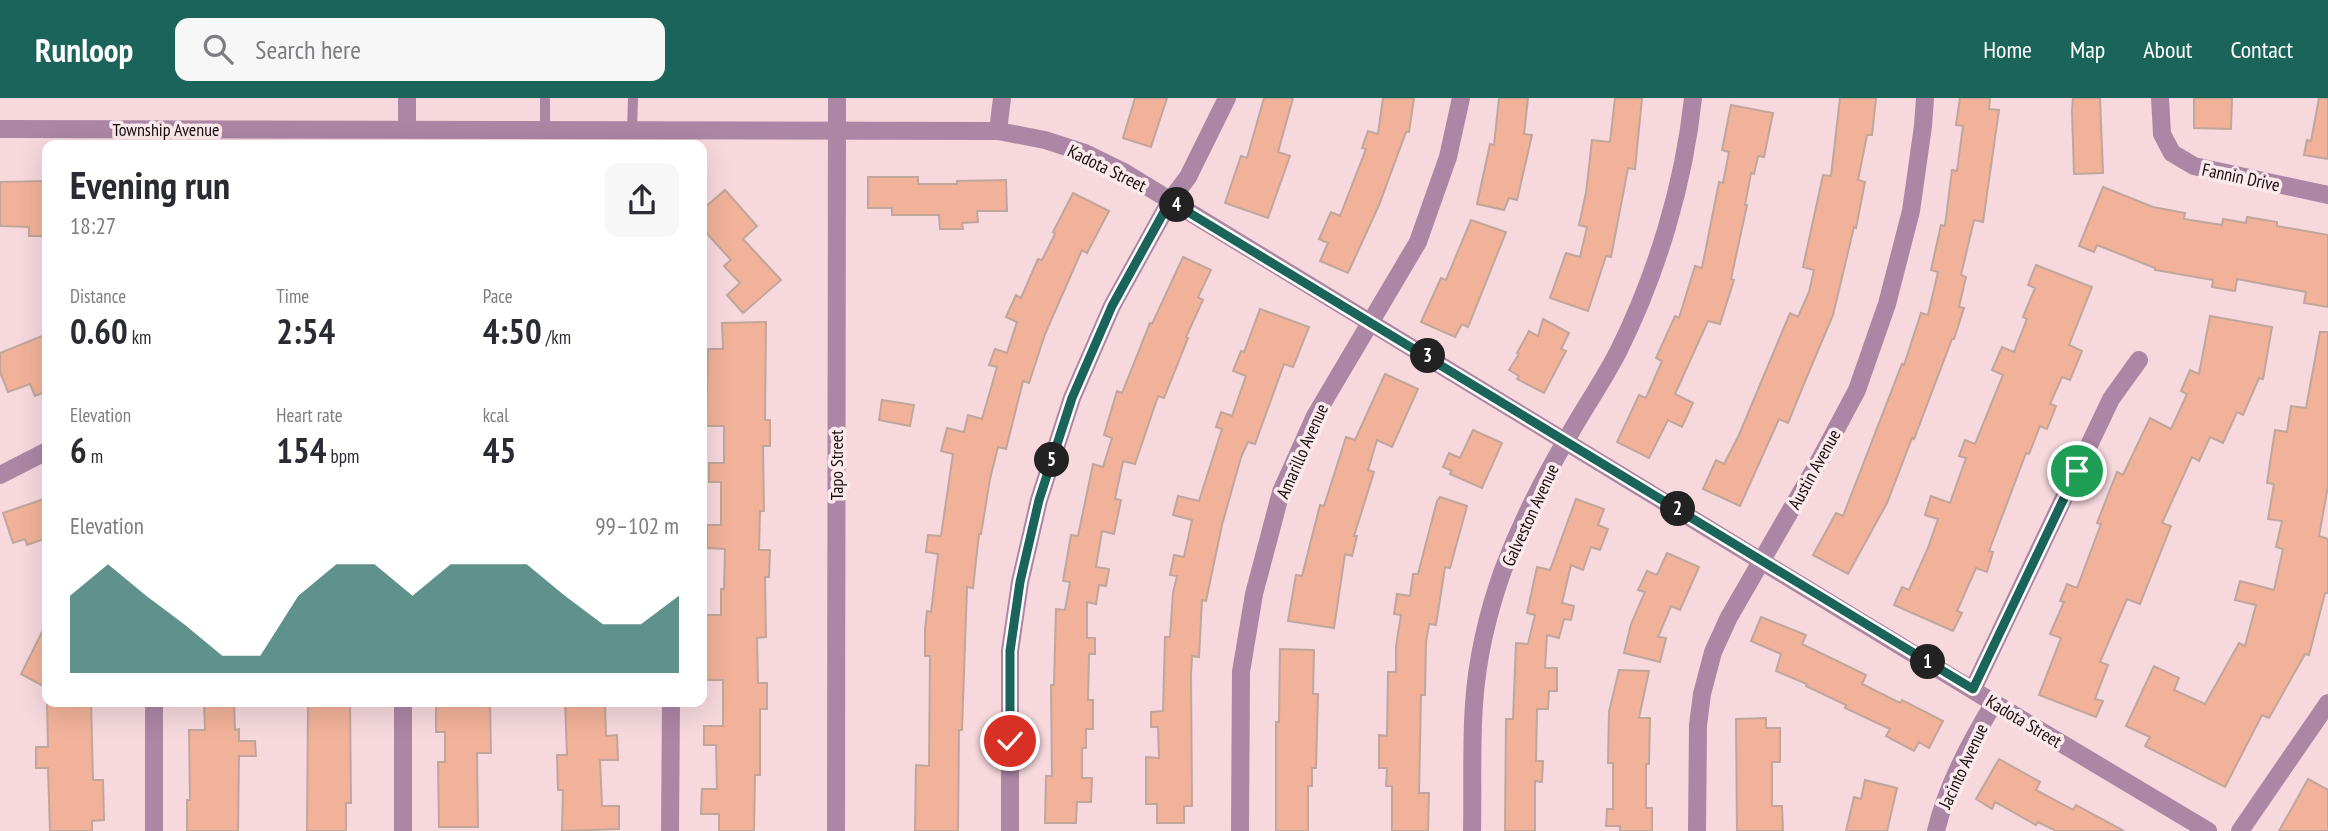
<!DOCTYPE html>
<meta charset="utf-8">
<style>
body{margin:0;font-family:"PT Sans Narrow",sans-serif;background:#f7f7f7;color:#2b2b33;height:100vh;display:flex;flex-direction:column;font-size:26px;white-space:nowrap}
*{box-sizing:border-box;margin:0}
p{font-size:23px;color:#7c7c81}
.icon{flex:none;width:38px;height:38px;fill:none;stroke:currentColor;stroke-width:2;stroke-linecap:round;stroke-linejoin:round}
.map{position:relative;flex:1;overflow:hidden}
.drawer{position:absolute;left:42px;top:42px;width:665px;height:567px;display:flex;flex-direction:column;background:#fff;border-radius:14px;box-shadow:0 7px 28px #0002}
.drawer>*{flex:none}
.pin{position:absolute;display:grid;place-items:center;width:60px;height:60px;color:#fff;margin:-30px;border:4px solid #fff;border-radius:50%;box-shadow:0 2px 7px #0007}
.km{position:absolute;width:35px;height:35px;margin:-18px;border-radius:50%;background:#222;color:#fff;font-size:19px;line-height:35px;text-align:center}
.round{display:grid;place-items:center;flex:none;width:74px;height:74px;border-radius:14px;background:#f7f7f7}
.overview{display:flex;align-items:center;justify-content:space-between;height:119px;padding:0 28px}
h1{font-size:38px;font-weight:700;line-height:52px}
.metrics{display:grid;grid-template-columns:repeat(3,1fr);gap:10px;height:119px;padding:7px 28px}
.metrics div{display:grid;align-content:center}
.metrics b{font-size:35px;font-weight:700}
.metrics small{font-size:19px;font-weight:400}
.metrics p{font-size:19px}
.chart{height:196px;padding:14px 28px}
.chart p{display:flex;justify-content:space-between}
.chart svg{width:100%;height:126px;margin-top:7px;fill:#1b645a;opacity:.7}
header{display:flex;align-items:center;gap:42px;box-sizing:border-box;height:98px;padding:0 35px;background:#1b645a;color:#fff}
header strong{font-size:33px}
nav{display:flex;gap:38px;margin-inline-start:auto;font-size:24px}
.search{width:490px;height:63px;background:#f7f7f7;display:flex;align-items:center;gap:18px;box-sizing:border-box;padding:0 24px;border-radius:14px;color:#7c7c81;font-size:26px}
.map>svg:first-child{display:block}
</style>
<header>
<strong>Runloop</strong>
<div class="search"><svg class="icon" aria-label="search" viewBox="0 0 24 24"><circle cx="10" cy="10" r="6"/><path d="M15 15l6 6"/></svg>Search here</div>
<nav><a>Home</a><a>Map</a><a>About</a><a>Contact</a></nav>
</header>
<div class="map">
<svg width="2328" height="733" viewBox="0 0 2328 733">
<rect width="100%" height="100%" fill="#f6d8dd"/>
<!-- building -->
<path fill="#f1b299" stroke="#c0a69c" stroke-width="2" d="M 1135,0 L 1167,0 L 1151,49 L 1123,40 Z
M 1264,0 L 1293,0 L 1278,54 L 1290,58 L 1268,120 L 1225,105 L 1241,58 L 1247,60 Z
M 1383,0 L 1414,0 L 1409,34 L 1406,34 L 1379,107 L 1348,175 L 1320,163 L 1328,145 L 1319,141 L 1331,114 L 1340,118 L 1366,51 L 1362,50 L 1368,33 L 1378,36 Z
M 1499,0 L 1528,0 L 1524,36 L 1532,37 L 1517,102 L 1509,100 L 1504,112 L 1477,106 L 1490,46 L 1494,47 Z
M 1615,0 L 1642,0 L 1635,71 L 1628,70 L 1611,159 L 1606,158 L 1588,213 L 1550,200 L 1566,155 L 1580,159 L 1587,129 L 1579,127 L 1586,95 L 1592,42 L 1610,44 Z
M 1840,0 L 1876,0 L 1872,37 L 1867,37 L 1858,82 L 1865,84 L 1856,130 L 1854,129 L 1833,217 L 1806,281 L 1788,325 L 1779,321 L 1740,408 L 1703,391 L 1716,362 L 1724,366 L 1739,337 L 1790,215 L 1798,219 L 1809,194 L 1814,172 L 1803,169 L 1823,77 L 1831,78 Z
M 1960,0 L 1990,0 L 1989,11 L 1999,12 L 1983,124 L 1974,122 L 1961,177 L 1966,179 L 1959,209 L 1964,210 L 1954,241 L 1952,241 L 1914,341 L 1912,340 L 1887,405 L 1848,476 L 1813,457 L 1836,415 L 1843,418 L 1902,266 L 1904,267 L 1921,215 L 1928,217 L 1938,174 L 1931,172 L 1941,127 L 1945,128 L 1952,72 L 1957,73 L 1963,28 L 1956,27 Z
M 2073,0 L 2100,0 L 2103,75 L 2074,76 L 2072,12 Z
M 2194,0 L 2232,0 L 2231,31 L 2194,30 Z
M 2319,0 L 2328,0 L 2328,61 L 2304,57 L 2307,42 L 2311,43 Z
M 1731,7 L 1773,15 L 1764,59 L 1758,58 L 1754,76 L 1751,75 L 1745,107 L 1747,107 L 1731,181 L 1734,182 L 1720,226 L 1708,223 L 1675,296 L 1693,305 L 1682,329 L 1668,322 L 1649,360 L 1617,344 L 1639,297 L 1646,300 L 1662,263 L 1656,260 L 1675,218 L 1679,220 L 1695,168 L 1702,170 L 1719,84 L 1723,85 L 1729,54 L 1722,52 Z
M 868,79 L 918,79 L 918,86 L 957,86 L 957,83 L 1006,82 L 1007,113 L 977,113 L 978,124 L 962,125 L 963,131 L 940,131 L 939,117 L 892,117 L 892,110 L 868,110 Z
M 47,83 L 47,138 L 29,138 L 29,129 L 0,128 L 0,84 Z
M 2103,89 L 2153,109 L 2185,115 L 2184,121 L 2222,127 L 2223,121 L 2246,125 L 2247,119 L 2277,124 L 2277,128 L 2328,137 L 2328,209 L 2304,205 L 2306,194 L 2237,181 L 2235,193 L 2212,189 L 2213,182 L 2155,172 L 2155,170 L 2097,147 L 2094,154 L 2079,148 Z
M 725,92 L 757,128 L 743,141 L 781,182 L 743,215 L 727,197 L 740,185 L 724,168 L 731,162 L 702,130 L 702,112 Z
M 1073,95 L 1109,113 L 1087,155 L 1082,152 L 1045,236 L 1029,285 L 1023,283 L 1006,351 L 998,349 L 990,381 L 981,436 L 979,436 L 973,490 L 967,489 L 962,632 L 959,632 L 958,733 L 915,733 L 916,667 L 929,668 L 930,558 L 925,558 L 925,531 L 927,513 L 931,514 L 938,456 L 926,454 L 928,437 L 941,438 L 953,356 L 941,353 L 947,330 L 964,334 L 968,317 L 982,321 L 997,269 L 989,267 L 995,251 L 1007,255 L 1017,224 L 1006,219 L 1016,197 L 1021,200 L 1038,161 L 1042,162 L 1055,136 L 1053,134 Z
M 1471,122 L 1506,134 L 1468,229 L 1462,226 L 1455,239 L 1421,224 L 1441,180 L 1446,182 Z
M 1183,159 L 1211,172 L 1198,199 L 1203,202 L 1186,239 L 1188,240 L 1164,300 L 1158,298 L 1135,366 L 1123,363 L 1115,401 L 1121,402 L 1114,436 L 1102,433 L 1096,469 L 1109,471 L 1106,488 L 1099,487 L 1096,506 L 1087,504 L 1087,540 L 1095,540 L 1095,556 L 1089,556 L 1088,602 L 1093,602 L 1093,631 L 1086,631 L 1086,650 L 1082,650 L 1082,680 L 1092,680 L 1091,704 L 1077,704 L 1076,725 L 1045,725 L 1046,678 L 1052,678 L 1051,587 L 1054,587 L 1056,511 L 1065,512 L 1070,484 L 1063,483 L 1071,437 L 1078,438 L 1093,366 L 1103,369 L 1112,340 L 1104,337 L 1117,293 L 1122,295 L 1150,225 L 1152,226 Z
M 2036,167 L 2092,189 L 2069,247 L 2082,253 L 2070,282 L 2062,279 L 2050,306 L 2056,308 L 2047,331 L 2040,328 L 2029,356 L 2026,355 L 1989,453 L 1993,454 L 1987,474 L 1976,470 L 1957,513 L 1962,515 L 1953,533 L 1894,507 L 1902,489 L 1909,492 L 1928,450 L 1938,421 L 1925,417 L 1931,398 L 1950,405 L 1966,360 L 1959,358 L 1965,342 L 1975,346 L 2003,277 L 1992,272 L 2002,249 L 2014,254 L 2027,221 L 2023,219 L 2035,190 L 2028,187 Z
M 1260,211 L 1309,229 L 1293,269 L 1284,266 L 1255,346 L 1248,344 L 1241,359 L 1222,427 L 1206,503 L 1202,502 L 1199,559 L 1192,558 L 1191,576 L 1192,708 L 1184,708 L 1184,725 L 1157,725 L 1157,706 L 1146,706 L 1146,659 L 1159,660 L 1158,629 L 1151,629 L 1151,614 L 1163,613 L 1165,539 L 1170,539 L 1173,495 L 1177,478 L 1170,477 L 1174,457 L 1184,459 L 1192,422 L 1173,417 L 1178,398 L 1199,403 L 1222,331 L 1216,329 L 1221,314 L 1232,318 L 1246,278 L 1233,273 L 1241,253 L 1244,254 Z
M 2210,218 L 2272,229 L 2263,281 L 2259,280 L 2243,317 L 2237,314 L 2223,345 L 2210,339 L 2199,363 L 2192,359 L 2162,425 L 2171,428 L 2140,506 L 2127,501 L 2100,564 L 2108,567 L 2095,601 L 2103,603 L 2096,619 L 2039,597 L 2061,540 L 2050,536 L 2064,504 L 2060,503 L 2067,486 L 2077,490 L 2101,426 L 2097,425 L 2117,374 L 2123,377 L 2150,320 L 2171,331 L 2187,296 L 2181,293 L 2190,272 L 2199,276 Z
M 1543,221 L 1569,235 L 1561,251 L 1566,253 L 1544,295 L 1517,281 L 1519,278 L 1509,272 L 1519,256 L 1517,255 L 1529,233 L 1538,238 Z
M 766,224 L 765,322 L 770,322 L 770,348 L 763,348 L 764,413 L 760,413 L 759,452 L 770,452 L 769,479 L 765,479 L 766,539 L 757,540 L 758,585 L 767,585 L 767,611 L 760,611 L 760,677 L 755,677 L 754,733 L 719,733 L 719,716 L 701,716 L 702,691 L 717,691 L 716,647 L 704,647 L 704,628 L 723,628 L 723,582 L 704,582 L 704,517 L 721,517 L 721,491 L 724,491 L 725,451 L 707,450 L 707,427 L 721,427 L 721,384 L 709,384 L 709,365 L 724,365 L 724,328 L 706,328 L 708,251 L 723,251 L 722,225 Z
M 2320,234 L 2328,234 L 2328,388 L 2319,438 L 2328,441 L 2328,495 L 2325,495 L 2309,557 L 2305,556 L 2269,620 L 2262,617 L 2225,689 L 2145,648 L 2150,639 L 2126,628 L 2154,568 L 2179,580 L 2174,592 L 2205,606 L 2239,545 L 2245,548 L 2256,507 L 2235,502 L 2240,483 L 2274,492 L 2283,451 L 2276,449 L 2282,423 L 2268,421 L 2274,386 L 2267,385 L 2275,332 L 2287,334 L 2291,308 L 2306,310 Z
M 47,236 L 47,293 L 35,298 L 30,286 L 8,294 L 0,274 L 0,255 Z
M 1385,276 L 1418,291 L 1392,349 L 1377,342 L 1368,372 L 1374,374 L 1354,438 L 1357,438 L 1352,458 L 1345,456 L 1334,530 L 1288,523 L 1296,477 L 1302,478 L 1320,407 L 1324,408 L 1346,339 L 1355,342 Z
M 882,302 L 914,307 L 910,328 L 879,322 Z
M 1473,332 L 1502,345 L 1482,390 L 1450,376 L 1452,373 L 1443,369 L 1449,355 L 1460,360 Z
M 1440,399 L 1467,408 L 1450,470 L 1445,469 L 1436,527 L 1429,526 L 1426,544 L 1425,597 L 1421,597 L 1419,695 L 1429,695 L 1428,733 L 1392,733 L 1392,688 L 1386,688 L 1387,670 L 1379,670 L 1379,637 L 1387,638 L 1388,574 L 1396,574 L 1396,548 L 1401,517 L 1394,516 L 1397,496 L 1410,498 L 1413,476 L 1418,476 L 1437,403 Z
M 47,400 L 47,440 L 27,447 L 25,441 L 13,445 L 3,415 Z
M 1576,401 L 1604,411 L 1598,427 L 1608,431 L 1600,452 L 1591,449 L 1583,472 L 1571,467 L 1562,505 L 1574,508 L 1571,522 L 1564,521 L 1559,540 L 1547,537 L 1545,570 L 1557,570 L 1557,593 L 1549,593 L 1548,611 L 1537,611 L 1536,663 L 1543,663 L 1542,684 L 1535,683 L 1535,733 L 1505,733 L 1506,621 L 1513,621 L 1516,545 L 1528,546 L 1535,517 L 1527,515 L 1537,469 L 1550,472 Z
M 1667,455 L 1699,469 L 1680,512 L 1671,508 L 1658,539 L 1666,540 L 1660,564 L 1624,555 L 1631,526 L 1645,494 L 1638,492 L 1647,473 L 1657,477 Z
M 1761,519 L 1806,537 L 1802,546 L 1866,577 L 1862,586 L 1900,605 L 1902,602 L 1943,623 L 1929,650 L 1919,644 L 1914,653 L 1886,638 L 1890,631 L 1845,610 L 1846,607 L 1806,588 L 1807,586 L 1776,573 L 1781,556 L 1751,543 Z
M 47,524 L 47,590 L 21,576 Z
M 1280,551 L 1314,552 L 1313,596 L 1318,596 L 1316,670 L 1312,670 L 1312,688 L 1308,688 L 1308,733 L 1276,733 L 1276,624 L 1279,624 Z
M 1619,572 L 1649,573 L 1639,620 L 1650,620 L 1649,666 L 1646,666 L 1646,710 L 1652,710 L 1652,733 L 1620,733 L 1620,728 L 1606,728 L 1607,711 L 1613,711 L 1613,665 L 1608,665 L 1609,614 Z
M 47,604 L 91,604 L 93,682 L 103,682 L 104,722 L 92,723 L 92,733 L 50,733 L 48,670 L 36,670 L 36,649 L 48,649 Z
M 204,604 L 234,604 L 235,632 L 239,631 L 239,643 L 255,643 L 256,658 L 239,658 L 238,733 L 187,733 L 187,702 L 190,702 L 189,632 L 205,632 Z
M 308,604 L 350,604 L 351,705 L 346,705 L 346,733 L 307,733 Z
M 436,604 L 490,604 L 491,655 L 477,655 L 478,729 L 439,729 L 438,664 L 445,664 L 445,634 L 436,634 Z
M 565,604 L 605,604 L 606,638 L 617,637 L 618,662 L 600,662 L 602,708 L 619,708 L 619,731 L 562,733 L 563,692 L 558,692 L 557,657 L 567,657 Z
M 1766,620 L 1766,630 L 1780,630 L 1780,664 L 1772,664 L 1772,708 L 1782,708 L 1783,733 L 1737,733 L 1736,621 Z
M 1999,661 L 2040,684 L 2036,692 L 2073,712 L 2076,707 L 2124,733 L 2056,733 L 2038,724 L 2036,727 L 1995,704 L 1992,711 L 1976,701 Z
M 2308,681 L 2328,692 L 2328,733 L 2279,733 Z
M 1865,682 L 1897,690 L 1887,733 L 1846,733 L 1854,699 L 1861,701 Z"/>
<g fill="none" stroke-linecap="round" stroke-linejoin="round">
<!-- service -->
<path stroke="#ac86a5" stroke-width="10" d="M 545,0 L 545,31
M 632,31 L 633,0"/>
<!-- minor -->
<path stroke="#ac86a5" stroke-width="18" d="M 407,0 L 407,31
M 2160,0 L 2162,36 L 2172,55 L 2194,68 L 2328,97
M 0,31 L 998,33 L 1045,42 L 1085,55 L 1122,73 L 1994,605 L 2208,733
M 998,33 L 1002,0
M 0,377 L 47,353
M 1973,591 L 2111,301 L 2139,262
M 154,733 L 154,604
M 403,733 L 403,604
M 670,733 L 671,604
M 1010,733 L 1010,553 L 1020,484 L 1039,402 L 1072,300 L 1112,208 L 1170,103 L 1188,79 L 1227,0
M 1240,733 L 1241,574 L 1254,496 L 1281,394 L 1315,318 L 1418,144 L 1448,59 L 1461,0
M 1472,733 C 1473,691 1471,648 1474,606 C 1477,561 1488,514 1503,472 C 1520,427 1543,381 1568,339 C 1584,310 1604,282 1619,252 C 1657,175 1684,86 1693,0
M 1697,733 L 1698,627 L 1702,596 L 1713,554 L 1729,519 L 1818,365 L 1857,292 L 1887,206 L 1911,113 L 1923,28 L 1925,0
M 1936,733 C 1947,687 1970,645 1994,605
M 2240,733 L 2328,605"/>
<!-- tertiary -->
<path stroke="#ac86a5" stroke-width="18" d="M 836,733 L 837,0"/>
</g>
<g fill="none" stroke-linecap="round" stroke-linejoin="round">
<!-- route casing -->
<g stroke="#fff" stroke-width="14">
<path id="route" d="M 1010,643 L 1010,553 L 1020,484 L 1039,402 L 1072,300 L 1112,208 L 1170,103 L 1973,591 L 2077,373"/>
</g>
<!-- route -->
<use href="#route" stroke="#1b645a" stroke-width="9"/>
</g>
<g text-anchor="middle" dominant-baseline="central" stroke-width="7" stroke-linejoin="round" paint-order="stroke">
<!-- street labels -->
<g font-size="18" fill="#170d0f" stroke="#fbe9ec">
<text x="166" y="31">Township Avenue</text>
<text transform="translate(1107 70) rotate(26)">Kadota Street</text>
<text transform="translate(2241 79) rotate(12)">Fannin Drive</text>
<text transform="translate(1302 353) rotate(-66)">Amarillo Avenue</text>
<text transform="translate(836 367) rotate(-90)">Tapo Street</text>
<text transform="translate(1814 371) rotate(-61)">Austin Avenue</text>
<text transform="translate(1530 417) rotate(-65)">Galveston Avenue</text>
<text transform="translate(2024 623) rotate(31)">Kadota Street</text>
<text transform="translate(1963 668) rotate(-65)">Jacinto Avenue</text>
</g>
</g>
</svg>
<div class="pin" style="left:2077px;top:373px;background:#1e9e55"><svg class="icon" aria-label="arrive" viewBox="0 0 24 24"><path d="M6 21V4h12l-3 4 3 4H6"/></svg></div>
<div class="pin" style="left:1010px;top:643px;background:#d93025"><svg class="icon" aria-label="check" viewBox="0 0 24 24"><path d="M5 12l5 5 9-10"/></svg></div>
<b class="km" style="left:1928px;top:564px">1</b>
<b class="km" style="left:1678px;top:411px">2</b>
<b class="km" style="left:1428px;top:258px">3</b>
<b class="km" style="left:1177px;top:107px">4</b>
<b class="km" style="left:1052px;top:362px">5</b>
<section class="drawer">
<div class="overview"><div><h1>Evening run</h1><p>18:27</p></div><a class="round"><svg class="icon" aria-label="share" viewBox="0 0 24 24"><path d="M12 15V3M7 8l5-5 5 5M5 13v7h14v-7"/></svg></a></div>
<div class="metrics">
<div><p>Distance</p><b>0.60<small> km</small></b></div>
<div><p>Time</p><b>2:54</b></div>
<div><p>Pace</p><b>4:50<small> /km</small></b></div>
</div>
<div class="metrics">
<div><p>Elevation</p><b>6<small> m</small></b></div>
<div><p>Heart rate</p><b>154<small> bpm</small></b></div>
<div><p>kcal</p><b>45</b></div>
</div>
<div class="chart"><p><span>Elevation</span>99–102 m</p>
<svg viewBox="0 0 160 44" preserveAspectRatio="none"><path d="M0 44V17L10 6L20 17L30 27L40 38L50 38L60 17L70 6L80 6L90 17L100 6L110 6L120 6L130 17L140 27L150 27L160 17V44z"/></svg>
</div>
</section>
</div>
